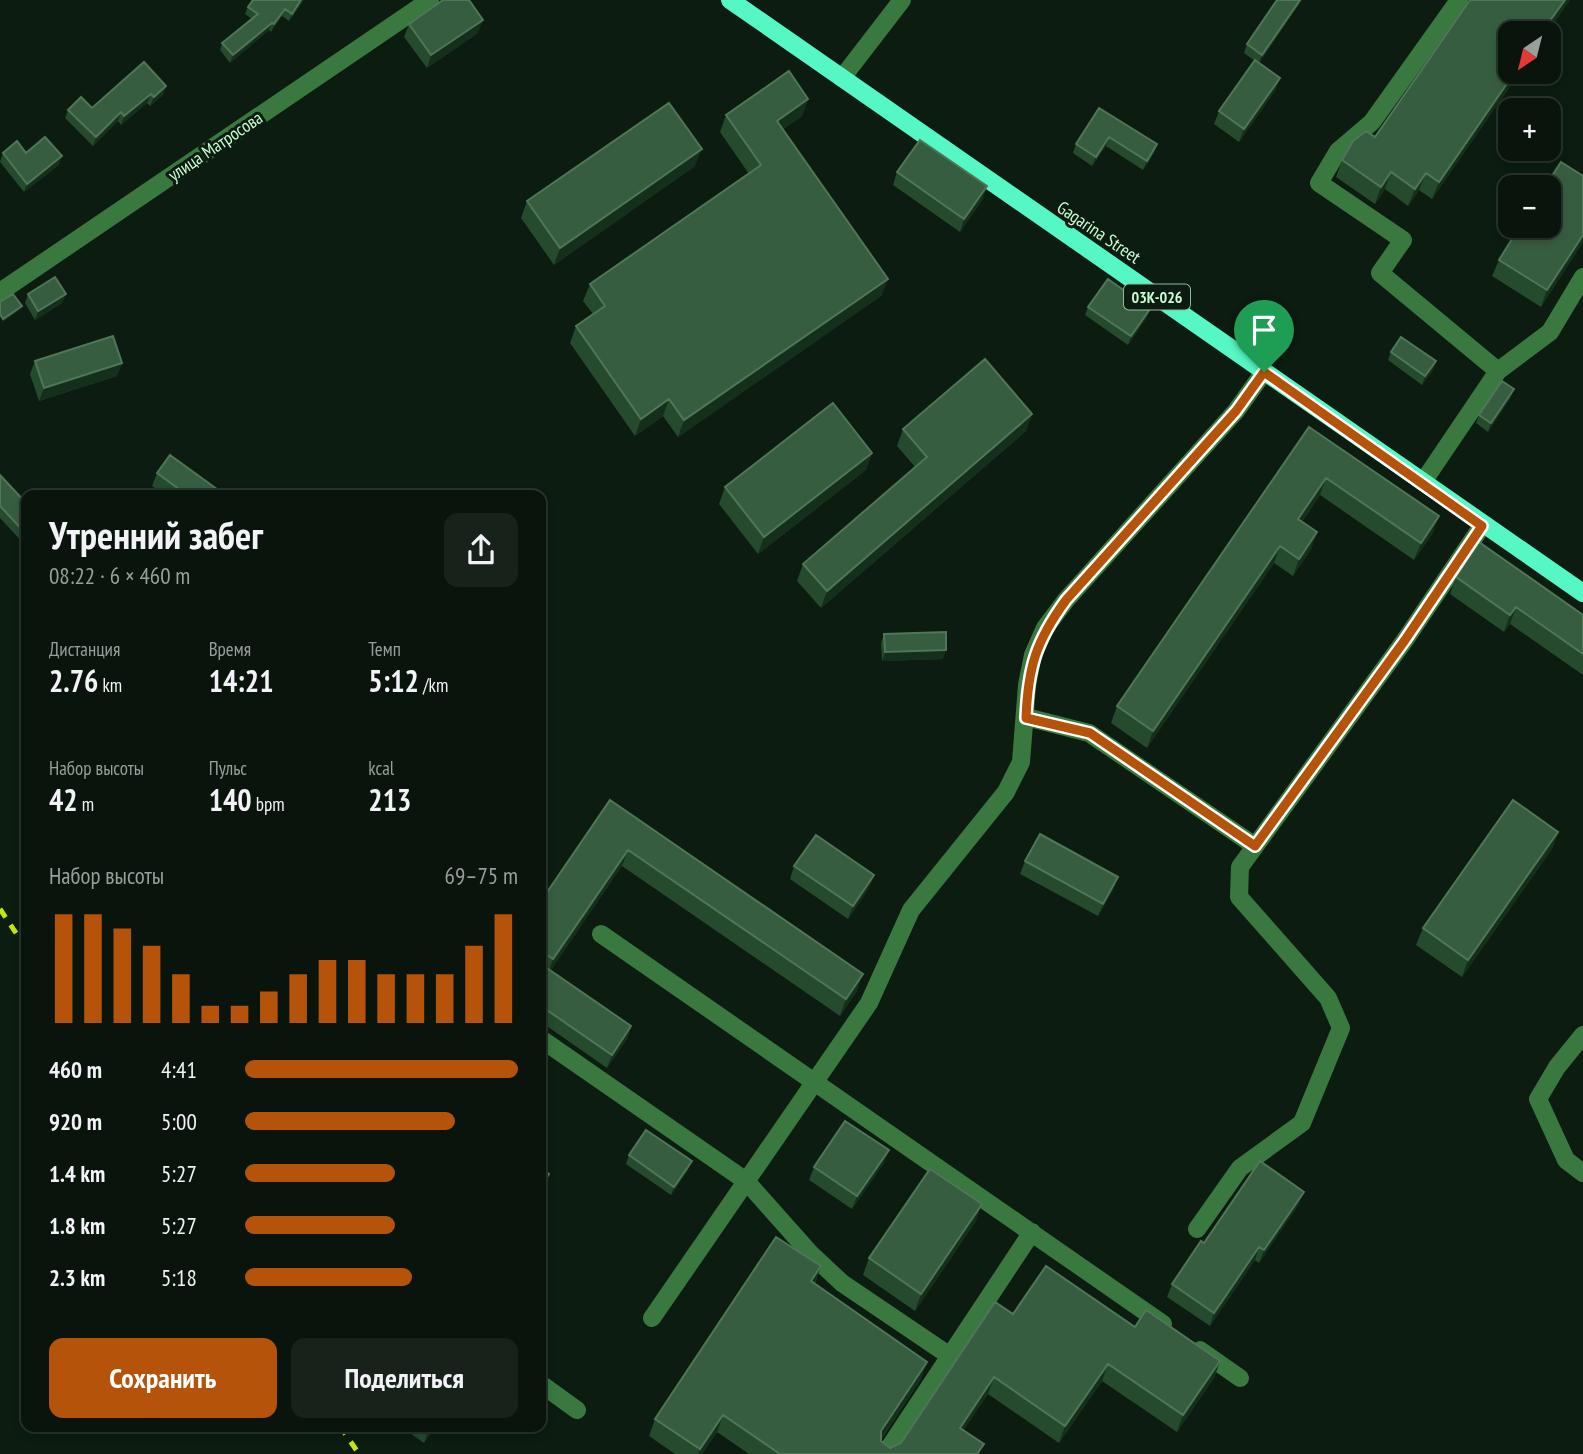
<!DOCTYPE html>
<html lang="ru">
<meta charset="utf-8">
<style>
body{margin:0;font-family:"PT Sans Narrow",sans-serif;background:#17221a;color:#f1f3f6;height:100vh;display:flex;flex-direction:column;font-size:26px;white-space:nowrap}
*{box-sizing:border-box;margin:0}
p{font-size:23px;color:#999f9d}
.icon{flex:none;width:38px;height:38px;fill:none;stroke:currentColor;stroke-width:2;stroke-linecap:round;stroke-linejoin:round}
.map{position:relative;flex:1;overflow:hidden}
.details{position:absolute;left:21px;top:490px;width:525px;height:942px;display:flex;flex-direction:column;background:#09150c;border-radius:14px;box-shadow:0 4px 10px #0003,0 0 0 2px #29342d}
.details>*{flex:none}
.needle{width:46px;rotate:215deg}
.controls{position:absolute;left:1498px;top:21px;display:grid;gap:14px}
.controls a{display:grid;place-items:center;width:63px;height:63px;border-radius:14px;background:#09150c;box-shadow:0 4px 10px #0003,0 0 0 2px #29342d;font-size:35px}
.pin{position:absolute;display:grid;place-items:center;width:60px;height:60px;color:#fff;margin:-72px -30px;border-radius:50% 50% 50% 0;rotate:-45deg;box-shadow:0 0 7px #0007}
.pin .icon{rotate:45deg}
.round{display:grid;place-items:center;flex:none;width:74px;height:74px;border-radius:14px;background:#17221a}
.head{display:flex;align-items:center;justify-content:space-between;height:119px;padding:0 28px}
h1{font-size:38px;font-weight:700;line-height:52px}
.figures{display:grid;grid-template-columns:repeat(3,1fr);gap:10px;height:119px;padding:7px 28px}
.figures div{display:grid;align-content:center}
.figures b{font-size:30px;font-weight:700}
.figures small{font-size:19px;font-weight:400}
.figures p{font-size:19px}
.chart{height:196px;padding:14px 28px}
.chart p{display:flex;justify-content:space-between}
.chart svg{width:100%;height:126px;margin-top:7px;stroke:#b45309;stroke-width:6}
.cta{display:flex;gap:14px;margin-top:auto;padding:14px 28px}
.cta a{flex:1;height:80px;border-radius:14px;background:#b45309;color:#fff;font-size:28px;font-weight:700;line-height:80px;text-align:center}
.cta a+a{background:#17221a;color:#f1f3f6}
ul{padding:0 28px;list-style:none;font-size:23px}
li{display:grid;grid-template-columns:112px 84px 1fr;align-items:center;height:52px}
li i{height:18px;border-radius:9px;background:#b45309}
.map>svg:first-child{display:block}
</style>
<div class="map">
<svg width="1583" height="1454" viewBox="0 0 1583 1454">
<rect width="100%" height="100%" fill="#0c1c10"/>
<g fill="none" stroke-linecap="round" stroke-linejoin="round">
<!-- minor -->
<path stroke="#39793f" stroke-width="18" d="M 1459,0 L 1372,122 L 1338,151 L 1319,183 L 1403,240 L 1380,273 L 1498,371
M 842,78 L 902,0
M 0,292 L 430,0
M 1423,482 L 1498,371 L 1550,332 L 1583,277
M 1026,717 L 1089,733 L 1255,846
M 601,934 L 1163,1324
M 1583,1035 L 1557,1067 L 1538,1099 L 1566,1160 L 1583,1173
M 541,1044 L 544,1041 L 746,1181 L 810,1253 L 842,1283 L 950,1356
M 1197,1229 L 1240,1168 L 1302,1123 L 1341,1028 L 1328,998 L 1239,897 L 1240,867 L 1405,640 L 1482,526
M 652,1318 L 869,1003 L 911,910 L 1006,792 L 1021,762 L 1027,685 L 1033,655 L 1045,628 L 1066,600 L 1236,411 L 1264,372
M 1200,1350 L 1240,1378
M 541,1384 L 577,1410
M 885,1454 L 1032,1232"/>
<!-- major -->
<path stroke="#55f7c5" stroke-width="18" d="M 730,0 L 1583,593"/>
<!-- rail -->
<path stroke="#c4e70a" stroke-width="5" stroke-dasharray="10 9" stroke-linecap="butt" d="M 0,909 L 26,948
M 340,1426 L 359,1454"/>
</g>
<!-- wall -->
<path fill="#254a2e" d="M 304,0 L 289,21 L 282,16 L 271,32 L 269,30 L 230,63 L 220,50 L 222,43 L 252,19 L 245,14 L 248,7 Z
M 1302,0 L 1259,63 L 1280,78 L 1275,91 L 1239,142 L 1214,124 L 1219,111 L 1255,61 L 1244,53 L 1247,44 Z
M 1470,0 L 1570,0 L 1547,33 L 1510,33 L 1510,72 L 1520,72 L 1432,199 L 1419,190 L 1408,206 L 1385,189 L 1375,204 L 1336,177 L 1342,160 L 1353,141 L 1366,131 L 1375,137 Z
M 409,24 L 478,33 L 427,68 L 404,37 Z
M 166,86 L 163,95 L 150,106 L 147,103 L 121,125 L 118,121 L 93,146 L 65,118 L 68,110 L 92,108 Z
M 808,99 L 802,116 L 783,129 L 888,279 L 881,296 L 678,437 L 663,416 L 635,436 L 570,343 L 576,326 L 593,314 L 583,301 L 590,284 L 749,174 L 720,132 L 726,115 Z
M 1099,108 L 1157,144 L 1154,153 L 1143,170 L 1106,146 L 1092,166 L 1073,153 L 1076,144 Z
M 3,153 L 26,153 L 59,165 L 24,192 L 0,162 Z
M 695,166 L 554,265 L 521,218 L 527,201 Z
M 897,172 L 983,199 L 960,232 L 893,185 Z
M 1583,242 L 1541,307 L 1492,276 L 1499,260 Z
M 28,294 L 66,294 L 62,303 L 35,320 L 25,303 Z
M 1088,307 L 1147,317 L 1128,345 L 1085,315 Z
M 1391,352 L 1436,361 L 1433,370 L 1422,385 L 1388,360 Z
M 35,361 L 122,363 L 117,376 L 39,401 L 30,374 Z
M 1511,397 L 1488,432 L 1476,423 L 1479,415 Z
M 1032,414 L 1026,431 L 821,608 L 797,581 L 803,564 L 915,467 L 897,446 L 903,429 Z
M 1309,427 L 1433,533 L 1414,560 L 1320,495 L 1302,522 L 1317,532 L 1311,549 L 1293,576 L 1274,563 L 1147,748 L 1111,723 L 1117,706 Z
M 872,453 L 866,470 L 758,554 L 719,504 L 725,487 Z
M 157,473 L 225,495 L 165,495 L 152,486 Z
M 0,475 L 26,503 L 26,546 L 0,518 Z
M 1456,577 L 1583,615 L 1583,675 L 1510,624 L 1504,632 L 1450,594 Z
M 884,634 L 943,659 L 882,661 L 881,643 Z
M 610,800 L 857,991 L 840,1016 L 622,866 L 550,971 L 631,1026 L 627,1039 L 607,1068 L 541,1022 L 541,901 Z
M 1558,832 L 1552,849 L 1462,977 L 1416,945 L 1423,928 Z
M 1025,861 L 1118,877 L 1113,890 L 1098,916 L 1020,874 Z
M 794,866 L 874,875 L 869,888 L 848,919 L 790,879 Z
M 629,1155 L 688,1170 L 671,1195 L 626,1164 Z
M 884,1163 L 852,1209 L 809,1180 L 814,1167 Z
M 1299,1204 L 1259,1263 L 1255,1260 L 1210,1326 L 1167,1297 L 1172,1284 L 1204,1243 Z
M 976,1221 L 915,1311 L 863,1275 L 869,1258 Z
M 821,1266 L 815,1284 L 921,1379 L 881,1440 L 881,1441 L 890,1448 L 901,1443 L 1013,1314 L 1135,1327 L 1220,1361 L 1214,1378 L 1177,1432 L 1102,1381 L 1059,1443 L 988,1394 L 963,1430 L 980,1454 L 749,1454 L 717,1432 L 702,1454 L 675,1454 L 649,1436 L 655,1419 Z
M 400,1426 L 436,1426 L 424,1443 Z"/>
<!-- shaded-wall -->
<path fill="#142f1b" d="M 301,0 L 304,0 L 289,21 L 292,14 Z
M 1300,0 L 1302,0 L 1259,63 L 1262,55 Z
M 1565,0 L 1570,0 L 1547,33 L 1541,33 Z
M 285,9 L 282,16 L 271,32 L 274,24 Z
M 483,20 L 478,33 L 427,68 L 431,55 Z
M 272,23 L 269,30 L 230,63 L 233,55 Z
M 1515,72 L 1520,72 L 1432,199 L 1439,182 Z
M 1280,78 L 1275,91 L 1239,142 L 1244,129 Z
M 166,86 L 163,95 L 150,106 L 154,97 Z
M 151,94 L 147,103 L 121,125 L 124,116 Z
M 808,99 L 802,116 L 771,138 L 777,121 Z
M 121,112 L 118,121 L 93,146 L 96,137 Z
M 1109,137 L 1106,146 L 1092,166 L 1096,157 Z
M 1157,144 L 1154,153 L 1143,170 L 1147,161 Z
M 702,149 L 695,166 L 554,265 L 560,248 Z
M 62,156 L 59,165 L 24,192 L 27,184 Z
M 1391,172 L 1385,189 L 1375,204 L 1381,187 Z
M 1426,173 L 1419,190 L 1408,206 L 1415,189 Z
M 987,186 L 983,199 L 960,232 L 964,219 Z
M 1583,235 L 1583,242 L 1541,307 L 1547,290 Z
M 888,279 L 881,296 L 678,437 L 684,420 Z
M 66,294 L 62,303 L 35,320 L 38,311 Z
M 22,306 L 20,310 L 2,323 L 3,319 Z
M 1150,309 L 1147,317 L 1128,345 L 1131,336 Z
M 1436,361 L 1433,370 L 1422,385 L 1425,376 Z
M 122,363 L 117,376 L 39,401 L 44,388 Z
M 1514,389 L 1511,397 L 1488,432 L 1491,423 Z
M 669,399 L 663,416 L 635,436 L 641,419 Z
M 1032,414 L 1026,431 L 821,608 L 827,591 Z
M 872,453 L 866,470 L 758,554 L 764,537 Z
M 1326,478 L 1320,495 L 1292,536 L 1298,519 Z
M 1439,516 L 1433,533 L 1414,560 L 1421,543 Z
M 1317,532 L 1311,549 L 1293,576 L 1299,559 Z
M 1280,546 L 1274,563 L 1147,748 L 1153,731 Z
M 1516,607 L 1510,624 L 1504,632 L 1510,615 Z
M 946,650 L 943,659 L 882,661 L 885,652 Z
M 1558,832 L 1552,849 L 1462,977 L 1468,960 Z
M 628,850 L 622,866 L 547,976 L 553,959 Z
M 874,875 L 869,888 L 848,919 L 853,906 Z
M 1118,877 L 1113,890 L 1098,916 L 1103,904 Z
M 863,974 L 857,991 L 840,1016 L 846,999 Z
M 631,1026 L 627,1039 L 607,1068 L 612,1055 Z
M 889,1150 L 884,1163 L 852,1209 L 857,1196 Z
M 692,1161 L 688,1170 L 671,1195 L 674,1187 Z
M 549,1174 L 545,1187 L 541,1193 L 541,1187 Z
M 1304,1192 L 1299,1204 L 1259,1263 L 1264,1250 Z
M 982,1204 L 976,1221 L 915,1311 L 921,1294 Z
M 1259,1247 L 1255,1260 L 1210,1326 L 1214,1313 Z
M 821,1266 L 815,1283 L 811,1281 Z
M 1220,1361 L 1214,1378 L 1177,1432 L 1183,1415 Z
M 927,1362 L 921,1379 L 875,1448 L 881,1431 Z
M 1108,1364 L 1102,1381 L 1059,1443 L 1065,1426 Z
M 994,1377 L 988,1394 L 954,1445 L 960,1428 Z
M 723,1415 L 717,1432 L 702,1454 L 698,1454 L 700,1449 Z
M 430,1426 L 436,1426 L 424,1443 Z"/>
<!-- building -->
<path fill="#375d40" stroke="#4e7657" stroke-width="2" d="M 253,0 L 301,0 L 292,14 L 285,9 L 274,24 L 272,23 L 233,55 L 222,43 L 258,14 L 248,7 Z
M 443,0 L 469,0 L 483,20 L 431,55 L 409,24 Z
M 1277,0 L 1300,0 L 1262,55 L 1247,44 Z
M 1470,0 L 1565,0 L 1541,33 L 1510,33 L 1510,72 L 1515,72 L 1439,182 L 1426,173 L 1415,189 L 1391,172 L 1381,187 L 1342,160 L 1353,141 L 1366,131 L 1375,137 Z
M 1255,60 L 1280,78 L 1244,129 L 1219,111 Z
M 144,62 L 166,86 L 154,97 L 151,94 L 124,116 L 121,112 L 96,137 L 68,110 L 81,97 L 92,108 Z
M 789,71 L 808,99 L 777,121 L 888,279 L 684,420 L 669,399 L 641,419 L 576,326 L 605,306 L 590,284 L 761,165 L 726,115 Z
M 669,103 L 702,149 L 560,248 L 527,201 Z
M 1099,108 L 1157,144 L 1147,161 L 1109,137 L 1096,157 L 1076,144 Z
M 45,137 L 62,156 L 27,184 L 3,153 L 17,141 L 26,153 Z
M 920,140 L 987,186 L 964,219 L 897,172 Z
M 1561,162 L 1583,176 L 1583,235 L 1547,290 L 1499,260 L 1520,226 L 1549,226 L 1549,187 L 1545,187 Z
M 55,277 L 66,294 L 38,311 L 28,294 Z
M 1108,279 L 1150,309 L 1131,336 L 1088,307 Z
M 13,294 L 22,306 L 3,319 L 0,314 L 0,302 Z
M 113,336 L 122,363 L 44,388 L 35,361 Z
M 1401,337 L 1436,361 L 1425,376 L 1391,352 Z
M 985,359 L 1032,414 L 827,591 L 803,564 L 927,457 L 903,429 Z
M 1502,381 L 1514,389 L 1491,423 L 1479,415 Z
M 833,403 L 872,453 L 764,537 L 725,487 Z
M 1309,427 L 1439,516 L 1421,543 L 1326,478 L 1298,519 L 1317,532 L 1299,559 L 1280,546 L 1153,731 L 1117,706 Z
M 170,455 L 225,495 L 187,495 L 157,473 Z
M 0,475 L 26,503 L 26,534 L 0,506 Z
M 1479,542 L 1583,615 L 1583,654 L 1516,607 L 1510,615 L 1456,577 Z
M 946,632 L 946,650 L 885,652 L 884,634 Z
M 610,800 L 863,974 L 846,999 L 628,850 L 553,959 L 541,951 L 541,901 Z
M 1513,800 L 1558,832 L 1468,960 L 1423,928 Z
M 1040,834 L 1118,877 L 1103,904 L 1025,861 Z
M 816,835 L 874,875 L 853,906 L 794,866 Z
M 544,966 L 631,1026 L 612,1055 L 541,1006 L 541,971 Z
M 845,1121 L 889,1150 L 857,1196 L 814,1167 Z
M 646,1130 L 692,1161 L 674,1187 L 629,1155 Z
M 1260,1161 L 1304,1192 L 1264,1250 L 1259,1247 L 1214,1313 L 1172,1284 L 1201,1241 L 1204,1243 Z
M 541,1168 L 549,1174 L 541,1187 Z
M 930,1169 L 982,1204 L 921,1294 L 869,1258 Z
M 776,1237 L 821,1266 L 811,1281 L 927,1362 L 881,1431 L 881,1441 L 890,1448 L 901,1443 L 995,1302 L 1013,1314 L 1046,1266 L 1135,1327 L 1146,1310 L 1220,1361 L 1183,1415 L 1108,1364 L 1065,1426 L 994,1377 L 960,1428 L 984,1444 L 977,1454 L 780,1454 L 723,1415 L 700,1449 L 655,1419 Z"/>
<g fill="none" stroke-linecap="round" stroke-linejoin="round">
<!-- route casing -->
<g stroke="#fff" stroke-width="14">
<path id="route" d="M 1264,372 L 1482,526 L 1405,640 L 1255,846 L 1090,733 L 1026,718 C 1028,667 1036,641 1066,600 L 1236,411 Z"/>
</g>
<!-- route -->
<use href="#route" stroke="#b45309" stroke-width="9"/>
</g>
<g text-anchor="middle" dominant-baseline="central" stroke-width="6" stroke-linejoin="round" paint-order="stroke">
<!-- shield labels -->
<rect fill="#0c1c10" stroke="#90ba98" stroke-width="2" x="1124" y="284.5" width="66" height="25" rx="5"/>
<g font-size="16" font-weight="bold" fill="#c9fdd2">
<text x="1157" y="297">03К-026</text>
</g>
<!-- street labels -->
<g font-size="18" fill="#c9fdd2" stroke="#0c1c10">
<text transform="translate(215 146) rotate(-34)">улица Матросова</text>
<text transform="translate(1099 232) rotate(34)">Gagarina Street</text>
</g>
</g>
</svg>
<div class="controls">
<a><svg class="needle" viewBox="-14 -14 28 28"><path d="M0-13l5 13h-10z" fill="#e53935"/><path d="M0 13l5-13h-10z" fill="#999f9d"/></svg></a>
<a>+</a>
<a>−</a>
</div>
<div class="pin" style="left:1264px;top:372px;background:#1e9e55"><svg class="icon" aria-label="arrive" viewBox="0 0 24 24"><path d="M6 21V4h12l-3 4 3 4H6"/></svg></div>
<section class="details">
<div class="head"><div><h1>Утренний забег</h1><p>08:22 · 6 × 460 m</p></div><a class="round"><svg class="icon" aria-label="share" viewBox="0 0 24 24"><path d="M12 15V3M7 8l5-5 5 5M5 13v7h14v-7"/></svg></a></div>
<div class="figures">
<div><p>Дистанция</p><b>2.76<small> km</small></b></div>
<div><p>Время</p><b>14:21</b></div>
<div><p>Темп</p><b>5:12<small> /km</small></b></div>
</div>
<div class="figures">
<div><p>Набор высоты</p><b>42<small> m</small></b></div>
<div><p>Пульс</p><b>140<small> bpm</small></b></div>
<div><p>kcal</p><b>213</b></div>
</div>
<div class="chart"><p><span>Набор высоты</span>69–75 m</p>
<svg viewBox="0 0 160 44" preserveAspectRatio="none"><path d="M5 44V6M15 44V6M25 44V11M35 44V17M45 44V27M55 44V38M65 44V38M75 44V33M85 44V27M95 44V22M105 44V22M115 44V27M125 44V27M135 44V27M145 44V17M155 44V6"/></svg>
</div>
<ul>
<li><b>460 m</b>4:41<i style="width:100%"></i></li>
<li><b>920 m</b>5:00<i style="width:77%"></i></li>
<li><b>1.4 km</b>5:27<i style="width:55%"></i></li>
<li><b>1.8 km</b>5:27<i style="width:55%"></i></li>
<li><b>2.3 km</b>5:18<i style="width:61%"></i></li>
</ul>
<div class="cta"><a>Сохранить</a><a>Поделиться</a></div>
</section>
</div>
